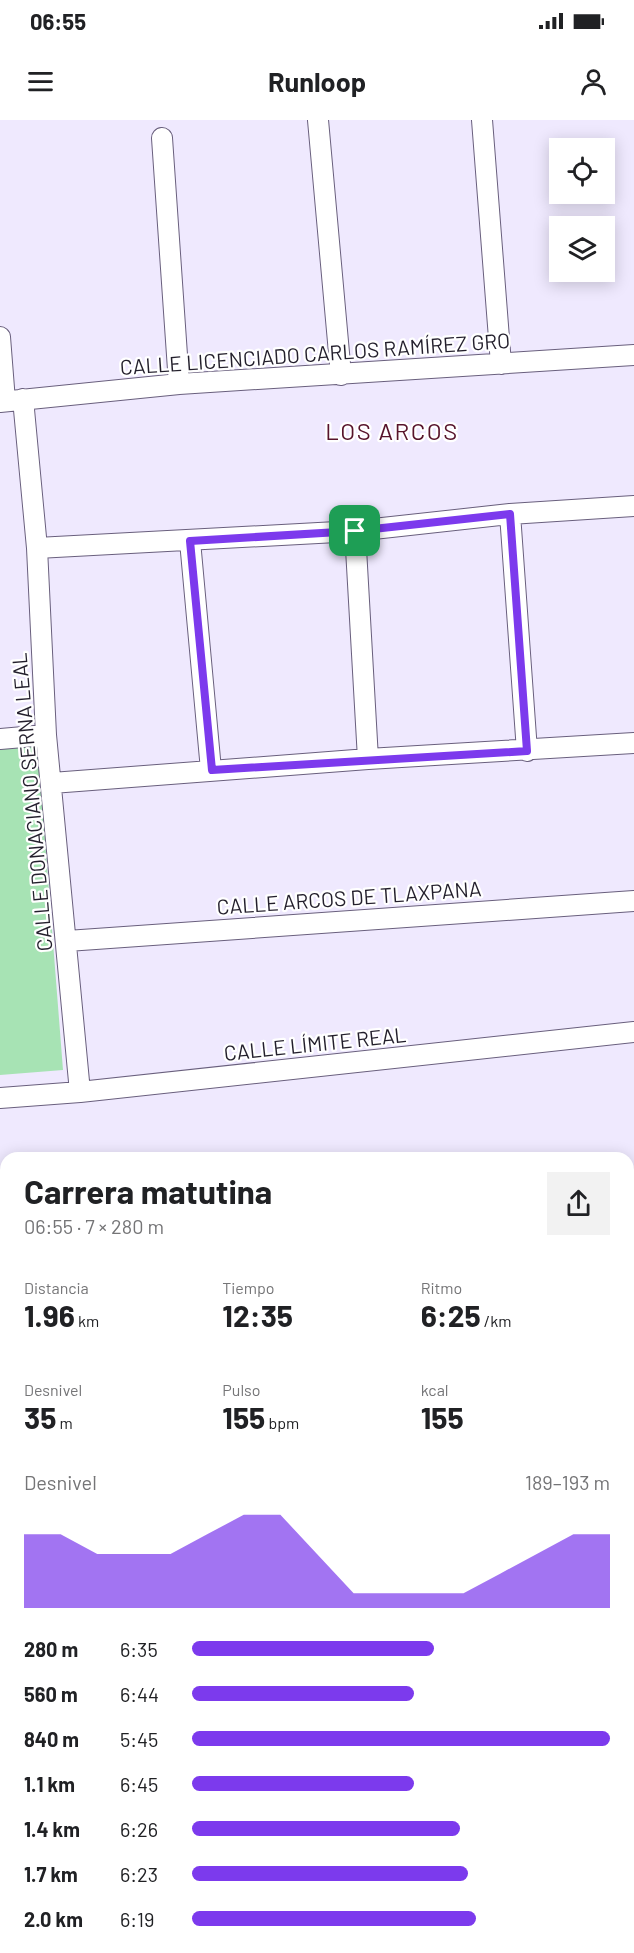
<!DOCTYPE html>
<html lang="es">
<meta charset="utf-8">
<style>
body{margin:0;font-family:Barlow,sans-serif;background:#f2f2f2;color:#202124;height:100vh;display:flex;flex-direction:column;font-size:22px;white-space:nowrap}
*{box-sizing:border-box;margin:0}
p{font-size:20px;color:#757577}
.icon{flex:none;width:33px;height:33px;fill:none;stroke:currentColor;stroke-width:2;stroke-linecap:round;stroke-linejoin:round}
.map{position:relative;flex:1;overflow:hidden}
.sheet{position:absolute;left:0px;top:1032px;width:634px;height:801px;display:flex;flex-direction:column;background:#fff;border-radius:18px 18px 0 0;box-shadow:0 3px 15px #0003}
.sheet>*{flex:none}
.tools{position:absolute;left:549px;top:18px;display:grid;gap:12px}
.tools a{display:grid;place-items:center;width:66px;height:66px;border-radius:0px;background:#fff;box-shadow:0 3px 15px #0003;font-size:30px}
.pin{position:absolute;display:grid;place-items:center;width:51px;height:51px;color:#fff;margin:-26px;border-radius:12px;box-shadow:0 3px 9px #0006}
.round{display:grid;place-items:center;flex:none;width:63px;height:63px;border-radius:0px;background:#f2f2f2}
.summary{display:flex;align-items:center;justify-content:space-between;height:102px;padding:0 24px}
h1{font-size:33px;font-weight:700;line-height:45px}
.metrics{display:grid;grid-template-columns:repeat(3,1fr);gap:9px;height:102px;padding:6px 24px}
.metrics div{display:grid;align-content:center}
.metrics b{font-size:30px;font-weight:700}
.metrics small{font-size:16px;font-weight:400}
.metrics p{font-size:16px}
.chart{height:168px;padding:12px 24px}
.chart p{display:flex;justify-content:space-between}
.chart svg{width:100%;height:108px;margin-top:6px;fill:#7c3aed;opacity:.7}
ul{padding:0 24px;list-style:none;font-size:20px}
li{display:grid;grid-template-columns:96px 72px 1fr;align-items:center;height:45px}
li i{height:15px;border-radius:8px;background:#7c3aed}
.status{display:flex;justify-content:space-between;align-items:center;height:42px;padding:0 30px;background:#fff;direction:ltr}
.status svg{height:16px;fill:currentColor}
header{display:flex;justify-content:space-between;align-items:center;height:78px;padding:0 24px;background:#fff;font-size:27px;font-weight:700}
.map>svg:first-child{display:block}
</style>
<div class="status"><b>06:55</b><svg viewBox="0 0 49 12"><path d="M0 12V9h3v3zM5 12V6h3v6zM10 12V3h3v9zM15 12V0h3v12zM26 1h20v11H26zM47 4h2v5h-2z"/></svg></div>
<header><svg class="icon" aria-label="menu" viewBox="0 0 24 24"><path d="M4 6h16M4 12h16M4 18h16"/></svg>Runloop<svg class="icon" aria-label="person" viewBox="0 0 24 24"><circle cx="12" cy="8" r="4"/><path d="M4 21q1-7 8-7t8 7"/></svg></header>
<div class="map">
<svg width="634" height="1833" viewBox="0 0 634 1833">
<rect width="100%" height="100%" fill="#efe9fe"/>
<!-- green -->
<path fill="#a7e3b4" d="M 37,618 L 63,950 L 0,955 L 0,621 Z
M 6,1071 L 6,1753 L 0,1750 L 0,1072 Z
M 152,1827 L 483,1827 L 484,1833 L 164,1833 Z"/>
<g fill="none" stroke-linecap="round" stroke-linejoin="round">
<!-- minor casing -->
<g stroke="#695f7d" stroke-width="22">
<path id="minor" d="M 318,0 L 341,255
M 482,0 L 501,244
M 162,18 L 179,264
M 0,217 L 5,281
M 23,279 L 37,428 L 46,615 L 80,972
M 0,282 L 179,264 L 634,235
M 510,394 L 527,631
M 355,411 L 368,639
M 190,421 L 211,650
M 37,428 L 355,411 L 510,394 L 634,386
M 0,619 L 46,615
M 52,663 L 368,639 L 634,623
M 67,821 L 634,781
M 0,978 L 80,972 L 634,912
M 628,1067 L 634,1066
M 628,1222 L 634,1222
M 628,1385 L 634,1384
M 628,1550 L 634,1549
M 628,1714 L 634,1714
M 564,1827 L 565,1833"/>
</g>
<!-- tertiary casing -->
<g stroke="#695f7d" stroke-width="28">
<path id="tertiary" d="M 0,1784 L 6,1788"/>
</g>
<!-- secondary casing -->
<g stroke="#695f7d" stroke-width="32">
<path id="secondary" d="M 48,1827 L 60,1833"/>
</g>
<!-- primary casing -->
<g stroke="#fff" stroke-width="34">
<path id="primary" d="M 0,1817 L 6,1820
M 24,1827 L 39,1833"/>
</g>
<!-- minor -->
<use href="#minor" stroke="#fff" stroke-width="20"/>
<!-- tertiary -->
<use href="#tertiary" stroke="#fff" stroke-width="26"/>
<!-- secondary -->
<use href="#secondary" stroke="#fff" stroke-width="28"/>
<!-- primary -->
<use href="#primary" stroke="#adeeff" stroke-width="32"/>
</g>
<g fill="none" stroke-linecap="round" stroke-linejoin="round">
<!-- route casing -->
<g stroke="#fff" stroke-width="12">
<path id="route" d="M 510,394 L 527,631 L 212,650 L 190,421 L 355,411 Z"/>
</g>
<!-- route -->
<use href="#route" stroke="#7c3aed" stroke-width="8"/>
</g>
<g text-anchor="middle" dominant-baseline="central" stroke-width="4.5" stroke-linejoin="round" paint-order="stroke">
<!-- street labels -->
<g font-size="21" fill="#231f2c" stroke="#fff">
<text transform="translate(315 233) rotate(-4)">CALLE LICENCIADO CARLOS RAMÍREZ GRO</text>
<text transform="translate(31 682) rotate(-95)">CALLE DONACIANO SERNA LEAL</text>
<text transform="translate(349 777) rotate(-4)">CALLE ARCOS DE TLAXPANA</text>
<text transform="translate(315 923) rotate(-6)">CALLE LÍMITE REAL</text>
</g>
<!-- quarter labels -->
<g font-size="24" letter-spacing="1.5" fill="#57132b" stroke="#fff">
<text x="392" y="310">LOS ARCOS</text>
</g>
</g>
</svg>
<div class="tools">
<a><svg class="icon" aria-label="locate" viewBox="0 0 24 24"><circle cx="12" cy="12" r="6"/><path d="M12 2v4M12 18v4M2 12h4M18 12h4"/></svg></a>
<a><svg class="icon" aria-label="layers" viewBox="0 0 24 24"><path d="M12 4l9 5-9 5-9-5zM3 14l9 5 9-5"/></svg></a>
</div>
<div class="pin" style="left:355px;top:411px;background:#1e9e55"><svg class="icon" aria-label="arrive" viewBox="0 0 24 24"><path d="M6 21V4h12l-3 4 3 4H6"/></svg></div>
<section class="sheet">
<div class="summary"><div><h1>Carrera matutina</h1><p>06:55 · 7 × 280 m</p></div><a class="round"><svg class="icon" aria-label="share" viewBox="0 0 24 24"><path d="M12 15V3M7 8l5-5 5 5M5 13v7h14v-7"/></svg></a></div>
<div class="metrics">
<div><p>Distancia</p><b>1.96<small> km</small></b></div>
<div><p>Tiempo</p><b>12:35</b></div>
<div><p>Ritmo</p><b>6:25<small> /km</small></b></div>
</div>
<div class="metrics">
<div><p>Desnivel</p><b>35<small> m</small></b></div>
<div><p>Pulso</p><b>155<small> bpm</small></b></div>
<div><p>kcal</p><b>155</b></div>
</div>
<div class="chart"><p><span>Desnivel</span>189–193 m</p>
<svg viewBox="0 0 160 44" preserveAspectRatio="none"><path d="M0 44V14L10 14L20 22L30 22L40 22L50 14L60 6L70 6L80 22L90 38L100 38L110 38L120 38L130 30L140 22L150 14L160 14V44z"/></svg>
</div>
<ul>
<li><b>280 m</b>6:35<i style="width:58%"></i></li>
<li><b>560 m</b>6:44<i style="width:53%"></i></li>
<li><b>840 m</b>5:45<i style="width:100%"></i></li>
<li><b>1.1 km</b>6:45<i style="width:53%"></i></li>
<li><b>1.4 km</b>6:26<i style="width:64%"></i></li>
<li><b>1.7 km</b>6:23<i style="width:66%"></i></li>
<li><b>2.0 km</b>6:19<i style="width:68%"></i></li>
</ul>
</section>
</div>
